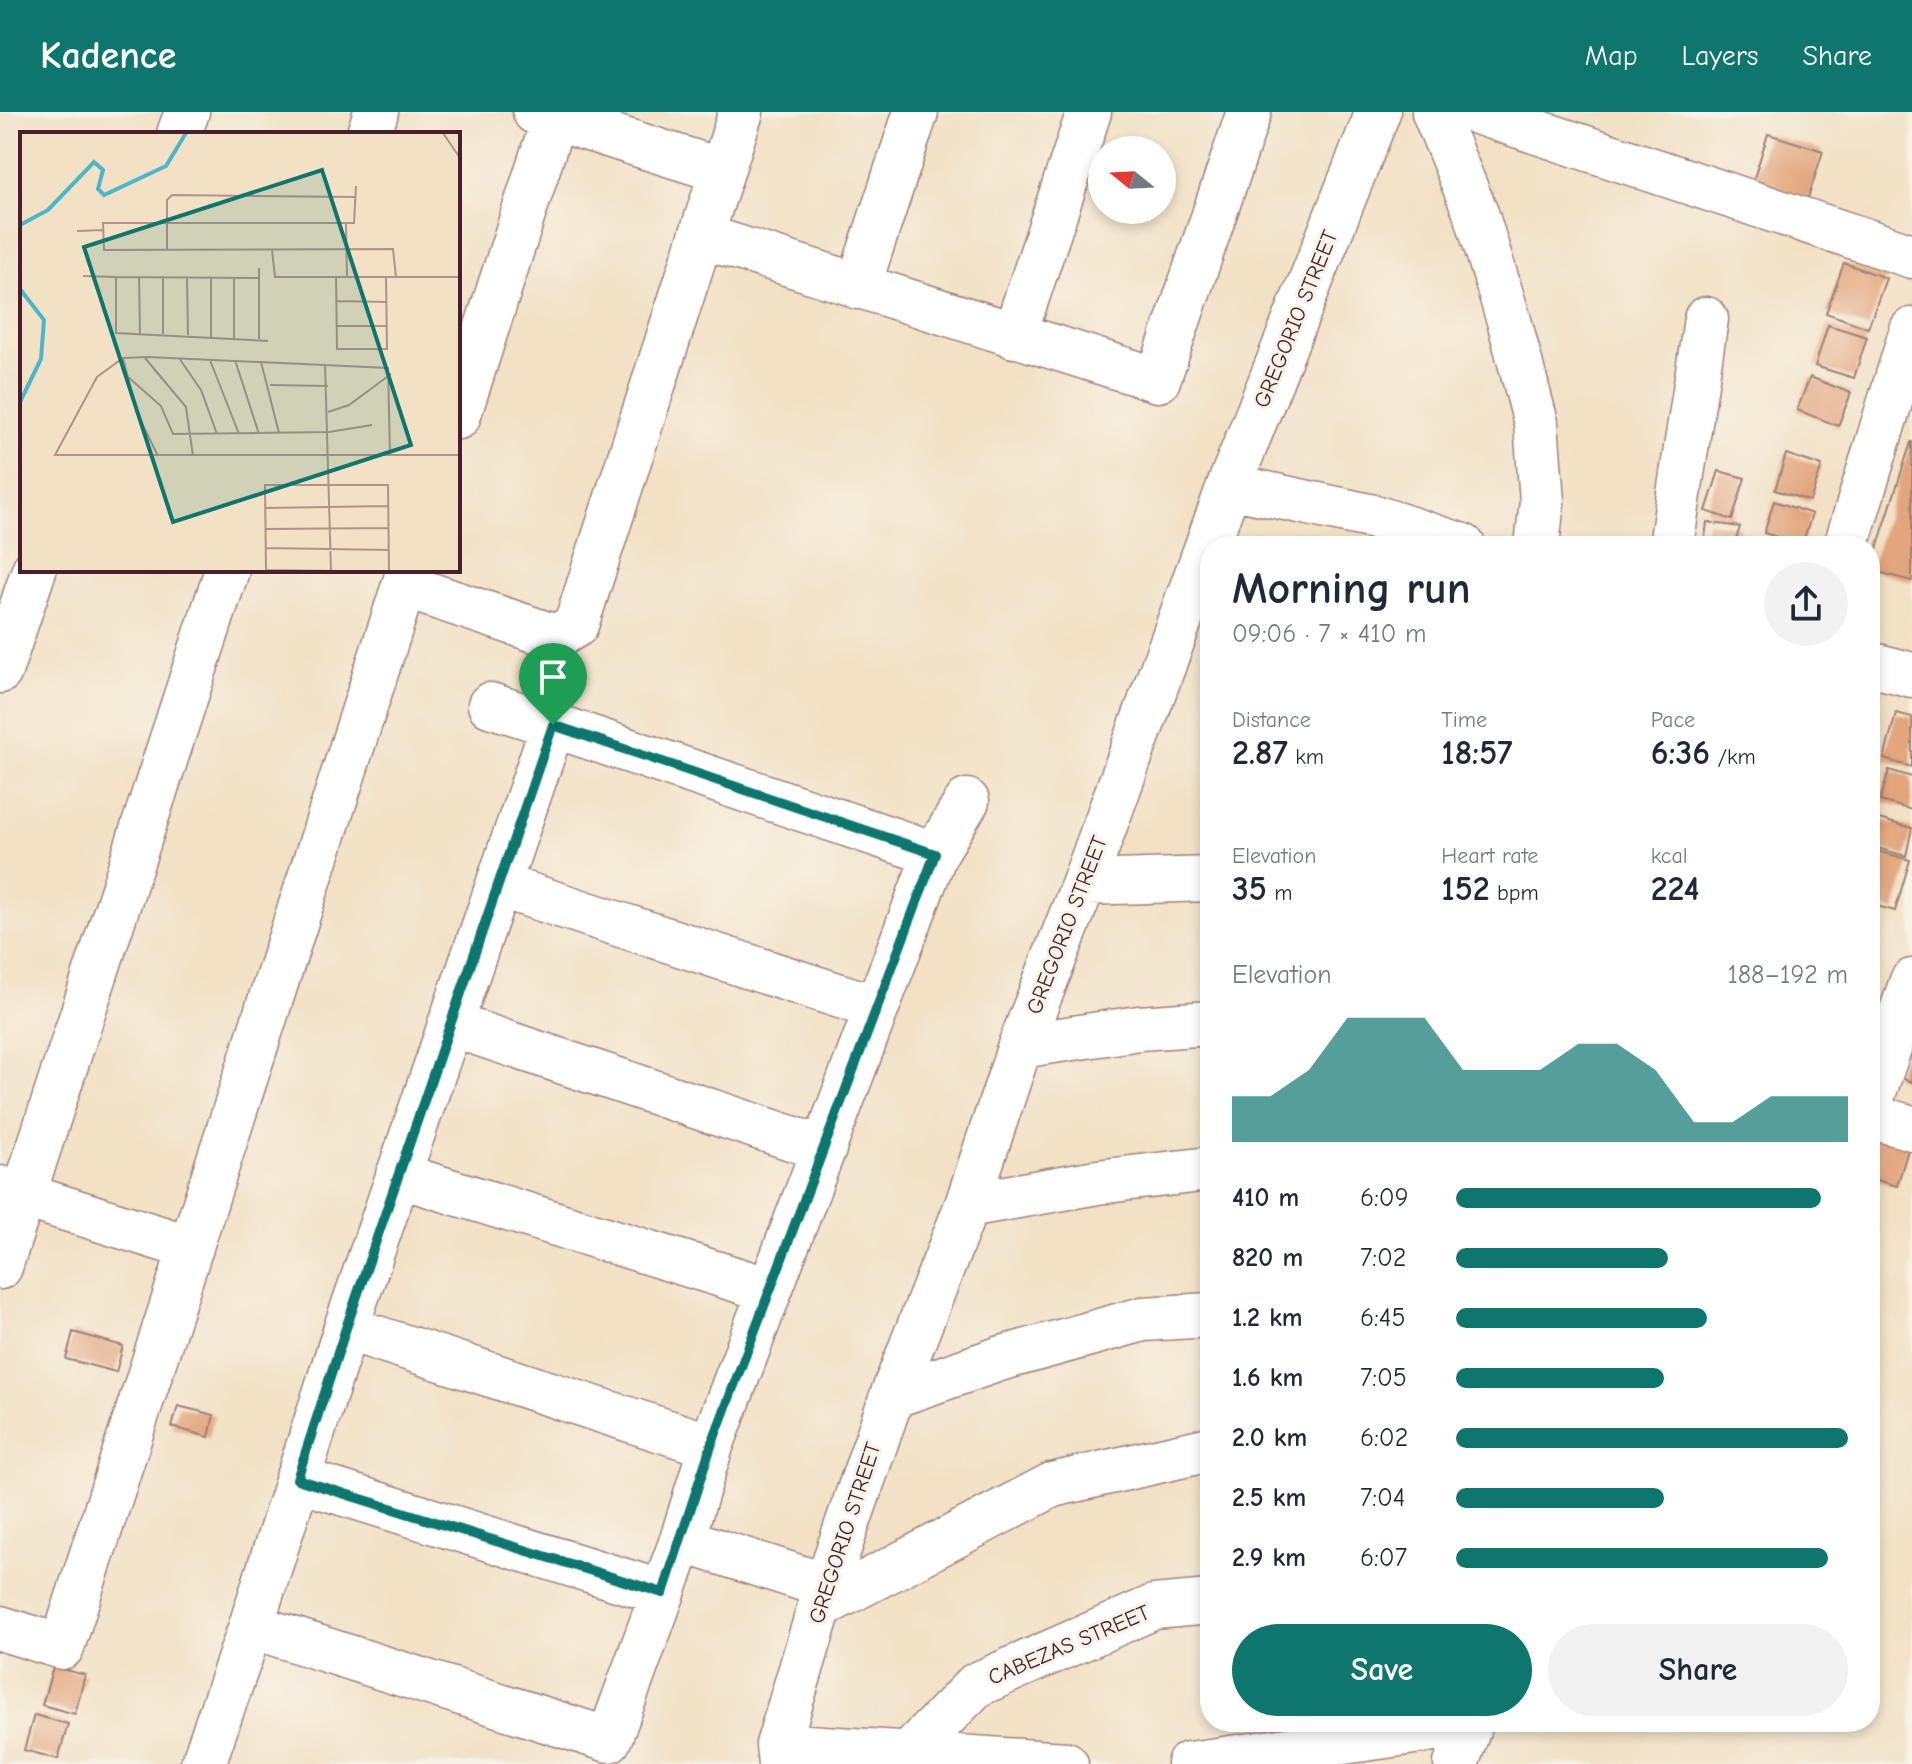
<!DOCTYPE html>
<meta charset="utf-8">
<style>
body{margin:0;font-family:"Comic Neue",sans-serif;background:#f2f2f3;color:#1f2937;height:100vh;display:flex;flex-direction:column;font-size:30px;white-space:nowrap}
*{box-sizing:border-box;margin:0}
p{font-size:26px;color:#747a83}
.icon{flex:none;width:44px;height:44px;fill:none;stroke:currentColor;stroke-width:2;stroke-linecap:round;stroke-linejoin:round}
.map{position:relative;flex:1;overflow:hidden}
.details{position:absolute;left:1200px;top:424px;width:680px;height:1196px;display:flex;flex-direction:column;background:#fff;border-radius:32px;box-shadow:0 4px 12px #0003}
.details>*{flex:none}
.needle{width:52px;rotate:288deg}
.controls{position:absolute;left:1088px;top:24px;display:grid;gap:16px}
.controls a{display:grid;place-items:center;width:88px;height:88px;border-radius:50%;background:#fff;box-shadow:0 4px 12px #0003;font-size:40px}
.pin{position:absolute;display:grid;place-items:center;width:68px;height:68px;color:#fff;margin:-82px -34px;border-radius:50% 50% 50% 0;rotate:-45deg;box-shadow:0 0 8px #0007}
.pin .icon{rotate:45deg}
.round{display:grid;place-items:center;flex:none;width:84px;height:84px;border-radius:42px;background:#f2f2f3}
.overview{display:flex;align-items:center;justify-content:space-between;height:136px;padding:0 32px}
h1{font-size:44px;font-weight:600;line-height:60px}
.metrics{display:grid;grid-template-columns:repeat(3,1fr);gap:12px;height:136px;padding:8px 32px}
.metrics div{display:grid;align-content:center}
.metrics b{font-size:34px;font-weight:600}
.metrics small{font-size:22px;font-weight:400}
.metrics p{font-size:22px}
.chart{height:224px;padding:16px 32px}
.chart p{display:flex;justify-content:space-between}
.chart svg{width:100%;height:144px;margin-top:8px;fill:#0f766e;opacity:.7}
.cta{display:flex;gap:16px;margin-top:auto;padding:16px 32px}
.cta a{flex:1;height:92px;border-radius:48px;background:#0f766e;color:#fff;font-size:32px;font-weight:600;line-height:92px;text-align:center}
.cta a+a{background:#f2f2f3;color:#1f2937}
ul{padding:0 32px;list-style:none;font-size:26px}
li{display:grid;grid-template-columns:128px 96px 1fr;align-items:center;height:60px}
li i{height:20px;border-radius:10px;background:#0f766e}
header{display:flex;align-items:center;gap:48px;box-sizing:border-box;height:112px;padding:0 40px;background:#0f766e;color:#fff}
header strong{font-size:38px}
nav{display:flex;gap:44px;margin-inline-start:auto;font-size:28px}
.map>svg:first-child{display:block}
</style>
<header>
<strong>Kadence</strong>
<nav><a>Map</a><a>Layers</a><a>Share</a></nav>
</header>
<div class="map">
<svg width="1912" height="1652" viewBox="0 0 1912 1652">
<rect width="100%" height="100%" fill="#f7f3e8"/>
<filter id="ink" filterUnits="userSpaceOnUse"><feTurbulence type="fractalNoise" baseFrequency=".0125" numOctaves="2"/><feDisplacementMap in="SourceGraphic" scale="16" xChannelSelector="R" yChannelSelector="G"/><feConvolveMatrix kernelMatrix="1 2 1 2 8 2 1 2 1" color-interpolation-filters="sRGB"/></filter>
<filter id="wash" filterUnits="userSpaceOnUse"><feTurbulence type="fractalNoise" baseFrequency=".006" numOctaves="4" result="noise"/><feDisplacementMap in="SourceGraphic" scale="32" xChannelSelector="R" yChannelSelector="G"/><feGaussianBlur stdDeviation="1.8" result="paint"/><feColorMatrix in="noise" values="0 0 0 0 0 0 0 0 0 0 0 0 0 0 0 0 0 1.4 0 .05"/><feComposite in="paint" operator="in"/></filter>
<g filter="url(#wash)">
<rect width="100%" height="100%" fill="#f2e1c5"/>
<g id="blocks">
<!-- building -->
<path fill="#e2a57b" d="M 1768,22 L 1823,39 L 1808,86 L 1753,69 Z
M 1844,151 L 1886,166 L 1868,216 L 1826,201 Z
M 1828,213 L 1867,225 L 1854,266 L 1815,254 Z
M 1810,265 L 1851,281 L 1838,314 L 1797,298 Z
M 1911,330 L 1912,330 L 1912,469 L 1870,458 Z
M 1786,342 L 1822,354 L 1810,389 L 1775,378 Z
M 1719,359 L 1745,366 L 1732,408 L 1706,399 Z
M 1774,389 L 1812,402 L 1802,433 L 1764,421 Z
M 1707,410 L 1740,415 L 1734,434 L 1704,434 Z
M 1896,601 L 1912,605 L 1912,655 L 1884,647 Z
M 1889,658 L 1912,665 L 1912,698 L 1880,689 Z
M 1875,706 L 1912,716 L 1906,744 L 1870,734 Z
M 1870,737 L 1910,748 L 1895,799 L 1870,792 Z
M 1912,930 L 1912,970 L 1895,964 Z
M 1870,1025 L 1911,1028 L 1897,1074 L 1870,1066 Z
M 73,1220 L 123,1234 L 116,1260 L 66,1247 Z
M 178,1294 L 214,1303 L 209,1325 L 172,1315 Z
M 53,1555 L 85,1563 L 75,1602 L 42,1593 Z
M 34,1603 L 68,1612 L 58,1647 L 24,1638 Z"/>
</g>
</g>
<g filter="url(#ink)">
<use href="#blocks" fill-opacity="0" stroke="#9e8078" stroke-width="2"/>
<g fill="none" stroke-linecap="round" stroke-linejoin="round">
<!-- minor casing -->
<g stroke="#9e8078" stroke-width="47">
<path id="minor" d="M 535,0 L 722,59
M 1434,0 L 1477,104 L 1510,212 L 1536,311 L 1542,389 L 1537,434
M 1477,0 L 1912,144
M 179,22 L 187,0
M 369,22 L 376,0
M 701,124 L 1158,268 L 1249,0
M 858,175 L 916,0
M 1014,224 L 1089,0
M 458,305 L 556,0
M 1229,374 L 1374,405 L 1463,434
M 1671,434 L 1706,207
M 1846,434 L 1912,218
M 404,474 L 556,525 L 576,513 L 741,0
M 1870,552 L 1912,563
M 0,559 L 34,458
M 490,593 L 553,613 L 346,1216 L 251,1514 L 609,1628 L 682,1428 L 711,1334 L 935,742 L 967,689
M 553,613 L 935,742
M 1084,771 L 1210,767
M 498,773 L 877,896
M 450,912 L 824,1037
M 1020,934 L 1139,916 L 1210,911
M 1870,992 L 1912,869
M 1870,1004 L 1912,1016
M 398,1063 L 770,1178
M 0,1076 L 191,1136
M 967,1093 L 1097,1070 L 1210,1057
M 0,1155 L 227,458
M 346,1216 L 711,1334
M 892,1284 L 999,1247 L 1143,1207 L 1210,1203
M 297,1367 L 663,1481
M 682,1428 L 826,1474
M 821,1494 L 1052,1373 L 1210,1337
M 0,1516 L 62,1535 L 409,458
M 778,1633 L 1066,1652
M 909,1641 L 976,1573 L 1154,1495 L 1210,1490
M 203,1652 L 251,1514
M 780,1652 L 778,1633 L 826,1474 L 892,1284 L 967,1093 L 1020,934 L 1084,771 L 1229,374 L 1378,0
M 1189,1652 L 1470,1612
M 1456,1652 L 1471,1610"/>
</g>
<!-- minor -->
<use href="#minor" stroke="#fff" stroke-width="44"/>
</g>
</g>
<g fill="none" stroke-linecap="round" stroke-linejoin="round" filter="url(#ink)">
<!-- route casing -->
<g stroke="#fff" stroke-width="16">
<path id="route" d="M 553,613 L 935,742 L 711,1334 L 663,1481 L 297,1367 L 346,1216 Z"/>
</g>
<!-- route -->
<use href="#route" stroke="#0f766e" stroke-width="10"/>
</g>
<g text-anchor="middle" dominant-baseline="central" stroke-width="6" stroke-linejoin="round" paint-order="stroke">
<!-- street labels -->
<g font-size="22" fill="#4a1f2b" stroke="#f7f3e8">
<text transform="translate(1296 207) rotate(-68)">GREGORIO STREET</text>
<text transform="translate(1067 813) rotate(-69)">GREGORIO STREET</text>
<text transform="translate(845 1421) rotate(-72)">GREGORIO STREET</text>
<text transform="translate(1069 1533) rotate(-23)">CABEZAS STREET</text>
</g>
</g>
<!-- overview -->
<g transform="translate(20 20)">
<rect width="440" height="440" fill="#f2e1c5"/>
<path fill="none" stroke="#4db6ca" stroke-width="4" d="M 0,93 L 28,78 L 74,30 L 83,38 L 78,57 L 84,63 L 146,34 L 166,1M 0,157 L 24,188 L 21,227 L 0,270"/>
<path fill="none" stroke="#af9387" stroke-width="2" d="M 423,1 L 440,26M 336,54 L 334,91 L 83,91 L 84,118 L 373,117 L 376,145M 326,92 L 327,144M 57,99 L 83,98M 147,118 L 147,68 L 152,63 L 336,65M 252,118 L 255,145 L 440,145M 239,136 L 239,146 L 96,145 L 96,201 L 248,209M 63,144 L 96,145M 119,144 L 120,202M 143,144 L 143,202M 316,144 L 317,217 L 367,217 L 366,144M 167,145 L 168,203M 214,145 L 214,206M 317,169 L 366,170M 317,194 L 367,194M 191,205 L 191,145M 239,207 L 239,146M 103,226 L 117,281 L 138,324M 125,226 L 166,275 L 173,324M 159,226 L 181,258 L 197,302M 190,228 L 219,302M 215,228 L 239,302M 241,230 L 259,301M 305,232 L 311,439M 108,245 L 141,274 L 153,302 L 309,300 L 352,293M 250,253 L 308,254M 308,280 L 329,273 L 371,242M 370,323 L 368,236 L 128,225 L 103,226 L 77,245 L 35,323 L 440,323M 245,376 L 368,374M 246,397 L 369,396M 246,416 L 369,418M 320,439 L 246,438 L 245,353 L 368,353 L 369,439"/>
<path fill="#0f766e" fill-opacity="0.15" stroke="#0f766e" stroke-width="4" d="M 302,38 L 391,313 L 153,390 L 64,115 Z"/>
<rect width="440" height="440" fill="none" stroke="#4a1f2b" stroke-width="4"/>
</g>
</svg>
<div class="controls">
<a><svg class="needle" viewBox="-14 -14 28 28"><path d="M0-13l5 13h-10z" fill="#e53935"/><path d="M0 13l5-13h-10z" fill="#747a83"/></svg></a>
</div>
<div class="pin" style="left:553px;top:613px;background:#1e9e55"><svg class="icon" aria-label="arrive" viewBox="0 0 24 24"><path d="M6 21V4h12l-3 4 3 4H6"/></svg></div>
<section class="details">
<div class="overview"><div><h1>Morning run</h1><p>09:06 · 7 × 410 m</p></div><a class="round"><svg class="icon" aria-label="share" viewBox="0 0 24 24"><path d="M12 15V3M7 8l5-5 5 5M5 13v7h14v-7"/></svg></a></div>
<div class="metrics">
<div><p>Distance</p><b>2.87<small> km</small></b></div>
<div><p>Time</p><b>18:57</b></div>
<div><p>Pace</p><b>6:36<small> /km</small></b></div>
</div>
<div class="metrics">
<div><p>Elevation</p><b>35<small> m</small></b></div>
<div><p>Heart rate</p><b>152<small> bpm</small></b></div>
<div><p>kcal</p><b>224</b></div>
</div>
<div class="chart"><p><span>Elevation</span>188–192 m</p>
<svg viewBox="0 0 160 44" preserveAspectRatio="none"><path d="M0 44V30L10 30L20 22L30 6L40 6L50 6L60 22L70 22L80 22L90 14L100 14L110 22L120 38L130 38L140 30L150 30L160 30V44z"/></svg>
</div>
<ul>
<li><b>410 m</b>6:09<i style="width:93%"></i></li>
<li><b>820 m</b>7:02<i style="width:54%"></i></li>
<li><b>1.2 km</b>6:45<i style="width:64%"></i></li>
<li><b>1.6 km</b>7:05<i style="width:53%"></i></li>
<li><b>2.0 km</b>6:02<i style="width:100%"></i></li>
<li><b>2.5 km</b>7:04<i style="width:53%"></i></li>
<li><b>2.9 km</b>6:07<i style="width:95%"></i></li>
</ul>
<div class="cta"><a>Save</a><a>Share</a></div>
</section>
</div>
